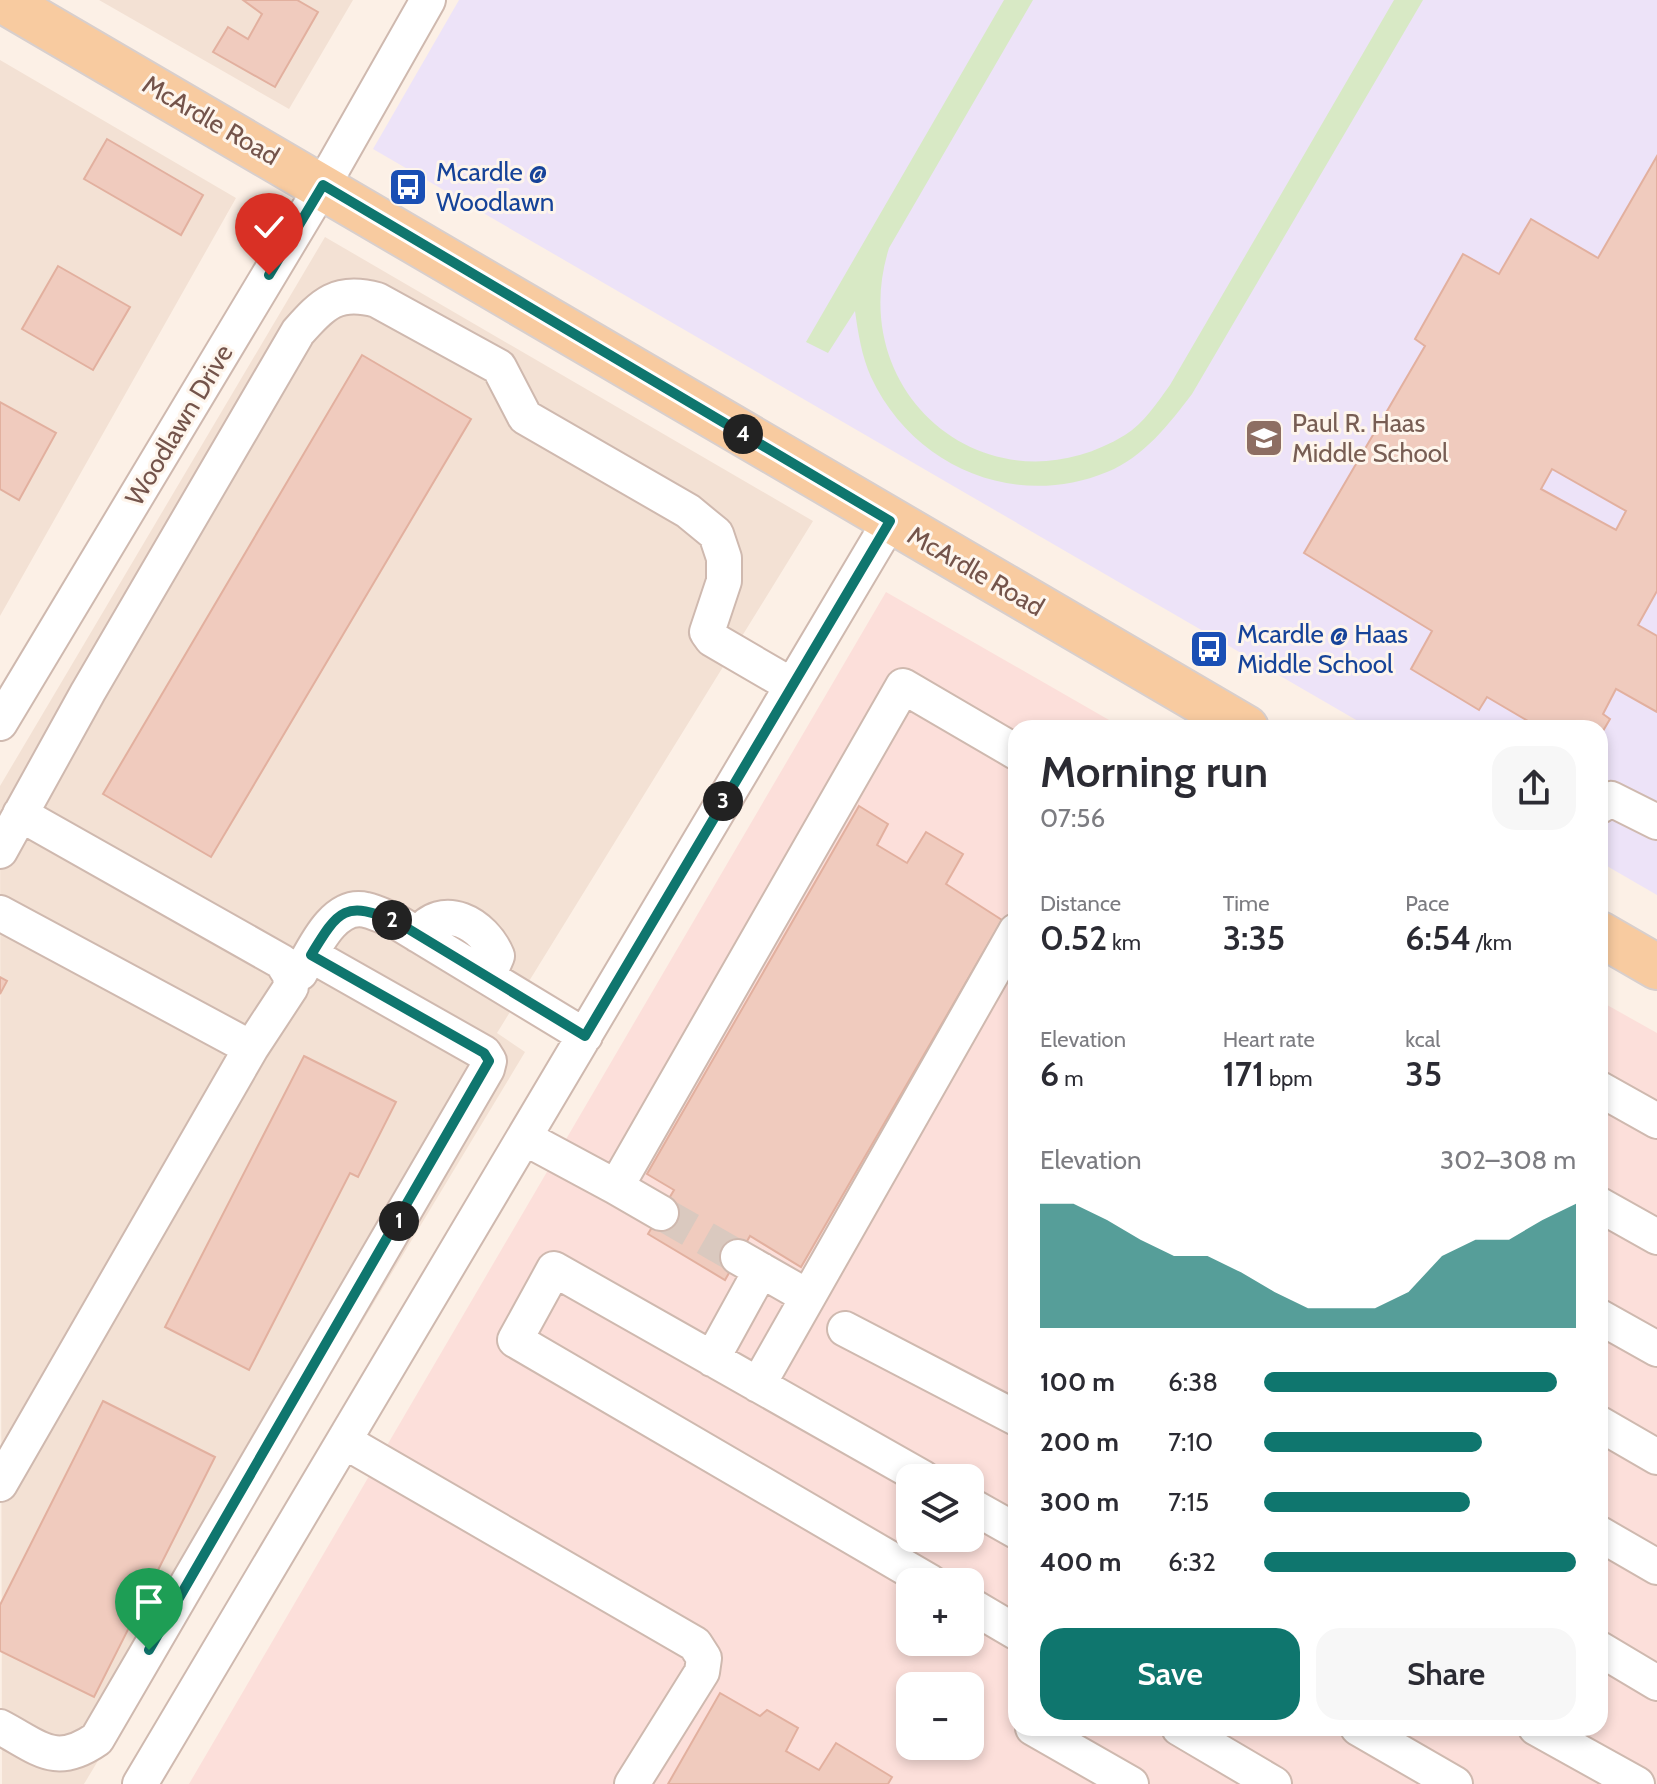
<!DOCTYPE html>
<meta charset="utf-8">
<style>
body{margin:0;font-family:Cabin,sans-serif;background:#f7f7f7;color:#2b2b33;height:100vh;display:flex;flex-direction:column;font-size:30px;white-space:nowrap}
*{box-sizing:border-box;margin:0}
p{font-size:26px;color:#7c7c81}
.icon{flex:none;width:44px;height:44px;fill:none;stroke:currentColor;stroke-width:2;stroke-linecap:round;stroke-linejoin:round}
.map{position:relative;flex:1;overflow:hidden}
.details{position:absolute;left:1008px;top:720px;width:600px;height:1016px;display:flex;flex-direction:column;background:#fff;border-radius:24px;box-shadow:0 4px 12px #0003}
.details>*{flex:none}
.buttons{position:absolute;left:896px;top:1464px;display:grid;gap:16px}
.buttons a{display:grid;place-items:center;width:88px;height:88px;border-radius:16px;background:#fff;box-shadow:0 4px 12px #0003;font-size:40px}
.pin{position:absolute;display:grid;place-items:center;width:68px;height:68px;color:#fff;margin:-82px -34px;border-radius:50% 50% 50% 0;rotate:-45deg;box-shadow:0 0 8px #0007}
.pin .icon{rotate:45deg}
.km{position:absolute;width:40px;height:40px;margin:-20px;border-radius:50%;background:#222;color:#fff;font-size:22px;line-height:40px;text-align:center}
.round{display:grid;place-items:center;flex:none;width:84px;height:84px;border-radius:24px;background:#f7f7f7}
.summary{display:flex;align-items:center;justify-content:space-between;height:136px;padding:0 32px}
h1{font-size:44px;font-weight:600;line-height:60px}
.stats{display:grid;grid-template-columns:repeat(3,1fr);gap:12px;height:136px;padding:8px 32px}
.stats div{display:grid;align-content:center}
.stats b{font-size:34px;font-weight:600}
.stats small{font-size:22px;font-weight:400}
.stats p{font-size:22px}
.chart{height:224px;padding:16px 32px}
.chart p{display:flex;justify-content:space-between}
.chart svg{width:100%;height:144px;margin-top:8px;fill:#0f766e;opacity:.7}
.primary-button{display:flex;gap:16px;margin-top:auto;padding:16px 32px}
.primary-button a{flex:1;height:92px;border-radius:24px;background:#0f766e;color:#fff;font-size:32px;font-weight:600;line-height:92px;text-align:center}
.primary-button a+a{background:#f7f7f7;color:#2b2b33}
ul{padding:0 32px;list-style:none;font-size:26px}
li{display:grid;grid-template-columns:128px 96px 1fr;align-items:center;height:60px}
li i{height:20px;border-radius:10px;background:#0f766e}
.map>svg:first-child{display:block}
</style>
<div class="map">
<svg width="1657" height="1784" viewBox="0 0 1657 1784">
<rect width="100%" height="100%" fill="#fcf0e6"/>
<!-- residential -->
<path fill="#f3e1d4" d="M 99,0 L 353,0 L 289,109 Z
M 0,60 L 236,198 L 0,616 Z
M 325,237 L 813,521 L 497,1033 L 525,1052 L 84,1784 L 2,1784 L 0,786 Z"/>
<!-- commercial -->
<path fill="#fcdfda" fill-rule="evenodd" d="M 886,592 L 1123,728 L 1016,728 L 1016,1728 L 1600,1728 L 1600,1001 L 1657,1033 L 1657,1784 L 189,1784 ZM 910,1478 L 970,1478 L 970,1538 L 910,1538 ZM 910,1582 L 970,1582 L 970,1642 L 910,1642 ZM 910,1686 L 970,1686 L 970,1746 L 910,1746 Z"/>
<!-- education -->
<path fill="#ede3f8" d="M 459,0 L 1657,0 L 1657,895 L 1600,862 L 1600,728 L 1370,728 L 373,149 Z"/>
<!-- green -->
<path fill="#d8e9c5" d="M 1004,0 L 1033,0 L 889,248 C 843,395 990,517 1125,435 C 1144,423 1157,403 1170,385 L 1394,0 L 1423,0 L 1192,394 C 1170,423 1143,458 1107,472 C 1015,510 913,467 871,377 C 862,357 858,333 855,311 L 828,353 L 806,342 Z"/>
<!-- building -->
<path fill="#f0cbbe" stroke="#e2b09f" stroke-width="2" fill-rule="evenodd" d="M 243,0 L 297,0 L 318,12 L 275,87 L 213,52 L 228,27 L 248,39 L 262,14 Z
M 107,139 L 203,195 L 181,235 L 84,179 Z
M 1657,156 L 1657,591 L 1638,625 L 1657,636 L 1657,712 L 1616,689 L 1603,714 L 1610,719 L 1600,736 L 1600,728 L 1540,728 L 1487,697 L 1479,710 L 1411,669 L 1432,631 L 1304,553 L 1425,346 L 1415,339 L 1463,254 L 1499,274 L 1531,219 L 1598,258 ZM 1552,469 L 1626,511 L 1616,530 L 1541,489 Z
M 58,266 L 130,307 L 93,370 L 22,329 Z
M 362,355 L 471,419 L 211,857 L 103,794 Z
M 0,402 L 56,433 L 19,500 L 0,489 Z
M 859,806 L 888,824 L 877,845 L 907,863 L 926,832 L 963,854 L 946,884 L 1002,920 L 801,1267 L 750,1236 L 725,1280 L 648,1234 L 674,1190 L 647,1174 Z
M 0,977 L 7,981 L 0,994 Z
M 304,1056 L 396,1102 L 358,1177 L 350,1173 L 249,1370 L 165,1327 Z
M 103,1401 L 215,1457 L 94,1697 L 0,1651 L 0,1605 Z
M 720,1693 L 760,1716 L 767,1710 L 798,1728 L 786,1751 L 819,1770 L 836,1743 L 892,1777 L 888,1784 L 668,1784 Z"/>
<g fill="none" stroke-linecap="round" stroke-linejoin="round">
<!-- minor-tunnel -->
<path stroke="#dac9bf" stroke-width="34" stroke-dasharray="34 17" stroke-linecap="butt" d="M 661,1213 L 738,1257"/>
<!-- minor casing -->
<g stroke="#cfb9af" stroke-width="38">
<path id="minor" d="M 0,723 L 323,185 L 428,0
M 1600,806 L 1611,799 L 1657,822
M 0,851 L 88,692 L 298,332 C 323,304 337,289 377,300 L 499,367 L 525,417 L 688,511 L 716,534 L 724,558 L 724,581 L 707,632 L 712,639 L 791,685
M 0,913 L 251,1048 L 291,987 L 290,975 L 282,962 L 20,814
M 418,935 C 442,900 484,924 497,956 L 488,977
M 300,973 C 313,951 333,902 366,910 C 376,912 387,918 397,922 L 585,1036
M 1600,1089 L 1657,1121
M 525,1138 L 616,1187 L 903,686 L 1016,752
M 616,1187 L 661,1213
M 1600,1205 L 1657,1237
M 738,1257 L 808,1297
M 1600,1317 L 1657,1349
M 845,1329 L 1016,1418
M 712,1359 L 761,1270
M 758,1385 L 1016,931
M 1600,1424 L 1657,1457
M 344,1441 L 695,1644 L 704,1658 L 702,1672 L 632,1784
M 923,1478 L 554,1269 L 515,1340 L 930,1582
M 0,1484 L 251,1048
M 970,1505 L 1016,1531
M 1600,1534 L 1657,1567
M 970,1605 L 1016,1632
M 1600,1649 L 1657,1683
M 0,1727 C 40,1748 55,1768 97,1739 L 487,1069 L 489,1061 L 484,1053 L 311,955
M 1033,1728 L 1131,1784
M 1179,1728 L 1274,1784
M 1358,1728 L 1455,1784
M 1536,1728 L 1637,1784
M 140,1784 L 890,521"/>
</g>
<!-- major casing -->
<g stroke="#d8cfcd" stroke-width="48">
<path id="major" d="M 2,0 L 1246,728
M 1600,934 L 1657,967"/>
</g>
<!-- minor -->
<use href="#minor" stroke="#fff" stroke-width="34"/>
<!-- major -->
<use href="#major" stroke="#f8cba0" stroke-width="44"/>
</g>
<g fill="none" stroke-linecap="round" stroke-linejoin="round">
<!-- route casing -->
<g stroke="#fff" stroke-width="16">
<path id="route" d="M 149,1650 L 489,1061 L 484,1053 L 311,955 C 339,909 345,900 397,922 L 585,1036 L 890,521 L 323,185 L 269,275"/>
</g>
<!-- route -->
<use href="#route" stroke="#0f766e" stroke-width="10"/>
</g>
<!-- icons -->
<defs>
<g id="bus-square" transform="scale(2)"><rect x="-9" y="-9" width="18" height="18" rx="4" fill="#1a4fb4" stroke="#fef5ec"/><path d="M-5-6H5V4H4V6H2V4H-2V6H-4V4H-5ZM-3.5-4V0h7V-4ZM-3.5 1.2v1.5H-2V1.2ZM2 1.2v1.5H3.5V1.2Z" fill="#fff"/></g>
<g id="school-square" transform="scale(2)"><rect x="-9" y="-9" width="18" height="18" rx="4" fill="#8d6e63" stroke="#fef5ec"/><path d="M0-5L7-2L0 1L-7-2ZM-4 1L0 2.5L4 1V4Q0 6-4 4Z" fill="#fff"/></g>
</defs>
<g fill-rule="evenodd">
<use href="#bus-square" x="408" y="187"/>
<use href="#school-square" x="1264" y="438"/>
<use href="#bus-square" x="1209" y="649"/>
</g>
<g text-anchor="middle" dominant-baseline="central" stroke-width="6" stroke-linejoin="round" paint-order="stroke">
<!-- street labels -->
<g font-size="26" fill="#74544b" stroke="#fef5ec">
<text transform="translate(211 120) rotate(30)">McArdle Road</text>
<text transform="translate(179 425) rotate(-59)">Woodlawn Drive</text>
<text transform="translate(976 571) rotate(30)">McArdle Road</text>
</g>
<!-- transit labels -->
<g font-size="26" fill="#164399" stroke="#fef5ec" text-anchor="start">
<text x="436" y="172">Mcardle @<tspan x="436" dy="30">Woodlawn</tspan></text>
<text x="1237" y="634">Mcardle @ Haas<tspan x="1237" dy="30">Middle School</tspan></text>
</g>
<!-- education labels -->
<g font-size="26" fill="#785e54" stroke="#fef5ec" text-anchor="start">
<text x="1292" y="423">Paul R. Haas<tspan x="1292" dy="30">Middle School</tspan></text>
</g>
</g>
</svg>
<div class="buttons">
<a><svg class="icon" aria-label="layers" viewBox="0 0 24 24"><path d="M12 4l9 5-9 5-9-5zM3 14l9 5 9-5"/></svg></a>
<a>+</a>
<a>−</a>
</div>
<div class="pin" style="left:149px;top:1650px;background:#1e9e55"><svg class="icon" aria-label="arrive" viewBox="0 0 24 24"><path d="M6 21V4h12l-3 4 3 4H6"/></svg></div>
<div class="pin" style="left:269px;top:275px;background:#d93025"><svg class="icon" aria-label="check" viewBox="0 0 24 24"><path d="M5 12l5 5 9-10"/></svg></div>
<b class="km" style="left:399px;top:1221px">1</b>
<b class="km" style="left:392px;top:920px">2</b>
<b class="km" style="left:723px;top:801px">3</b>
<b class="km" style="left:743px;top:434px">4</b>
<section class="details">
<div class="summary"><div><h1>Morning run</h1><p>07:56</p></div><a class="round"><svg class="icon" aria-label="share" viewBox="0 0 24 24"><path d="M12 15V3M7 8l5-5 5 5M5 13v7h14v-7"/></svg></a></div>
<div class="stats">
<div><p>Distance</p><b>0.52<small> km</small></b></div>
<div><p>Time</p><b>3:35</b></div>
<div><p>Pace</p><b>6:54<small> /km</small></b></div>
</div>
<div class="stats">
<div><p>Elevation</p><b>6<small> m</small></b></div>
<div><p>Heart rate</p><b>171<small> bpm</small></b></div>
<div><p>kcal</p><b>35</b></div>
</div>
<div class="chart"><p><span>Elevation</span>302–308 m</p>
<svg viewBox="0 0 160 44" preserveAspectRatio="none"><path d="M0 44V6L10 6L20 11L30 17L40 22L50 22L60 27L70 33L80 38L90 38L100 38L110 33L120 22L130 17L140 17L150 11L160 6V44z"/></svg>
</div>
<ul>
<li><b>100 m</b>6:38<i style="width:94%"></i></li>
<li><b>200 m</b>7:10<i style="width:70%"></i></li>
<li><b>300 m</b>7:15<i style="width:66%"></i></li>
<li><b>400 m</b>6:32<i style="width:100%"></i></li>
</ul>
<div class="primary-button"><a>Save</a><a>Share</a></div>
</section>
</div>
